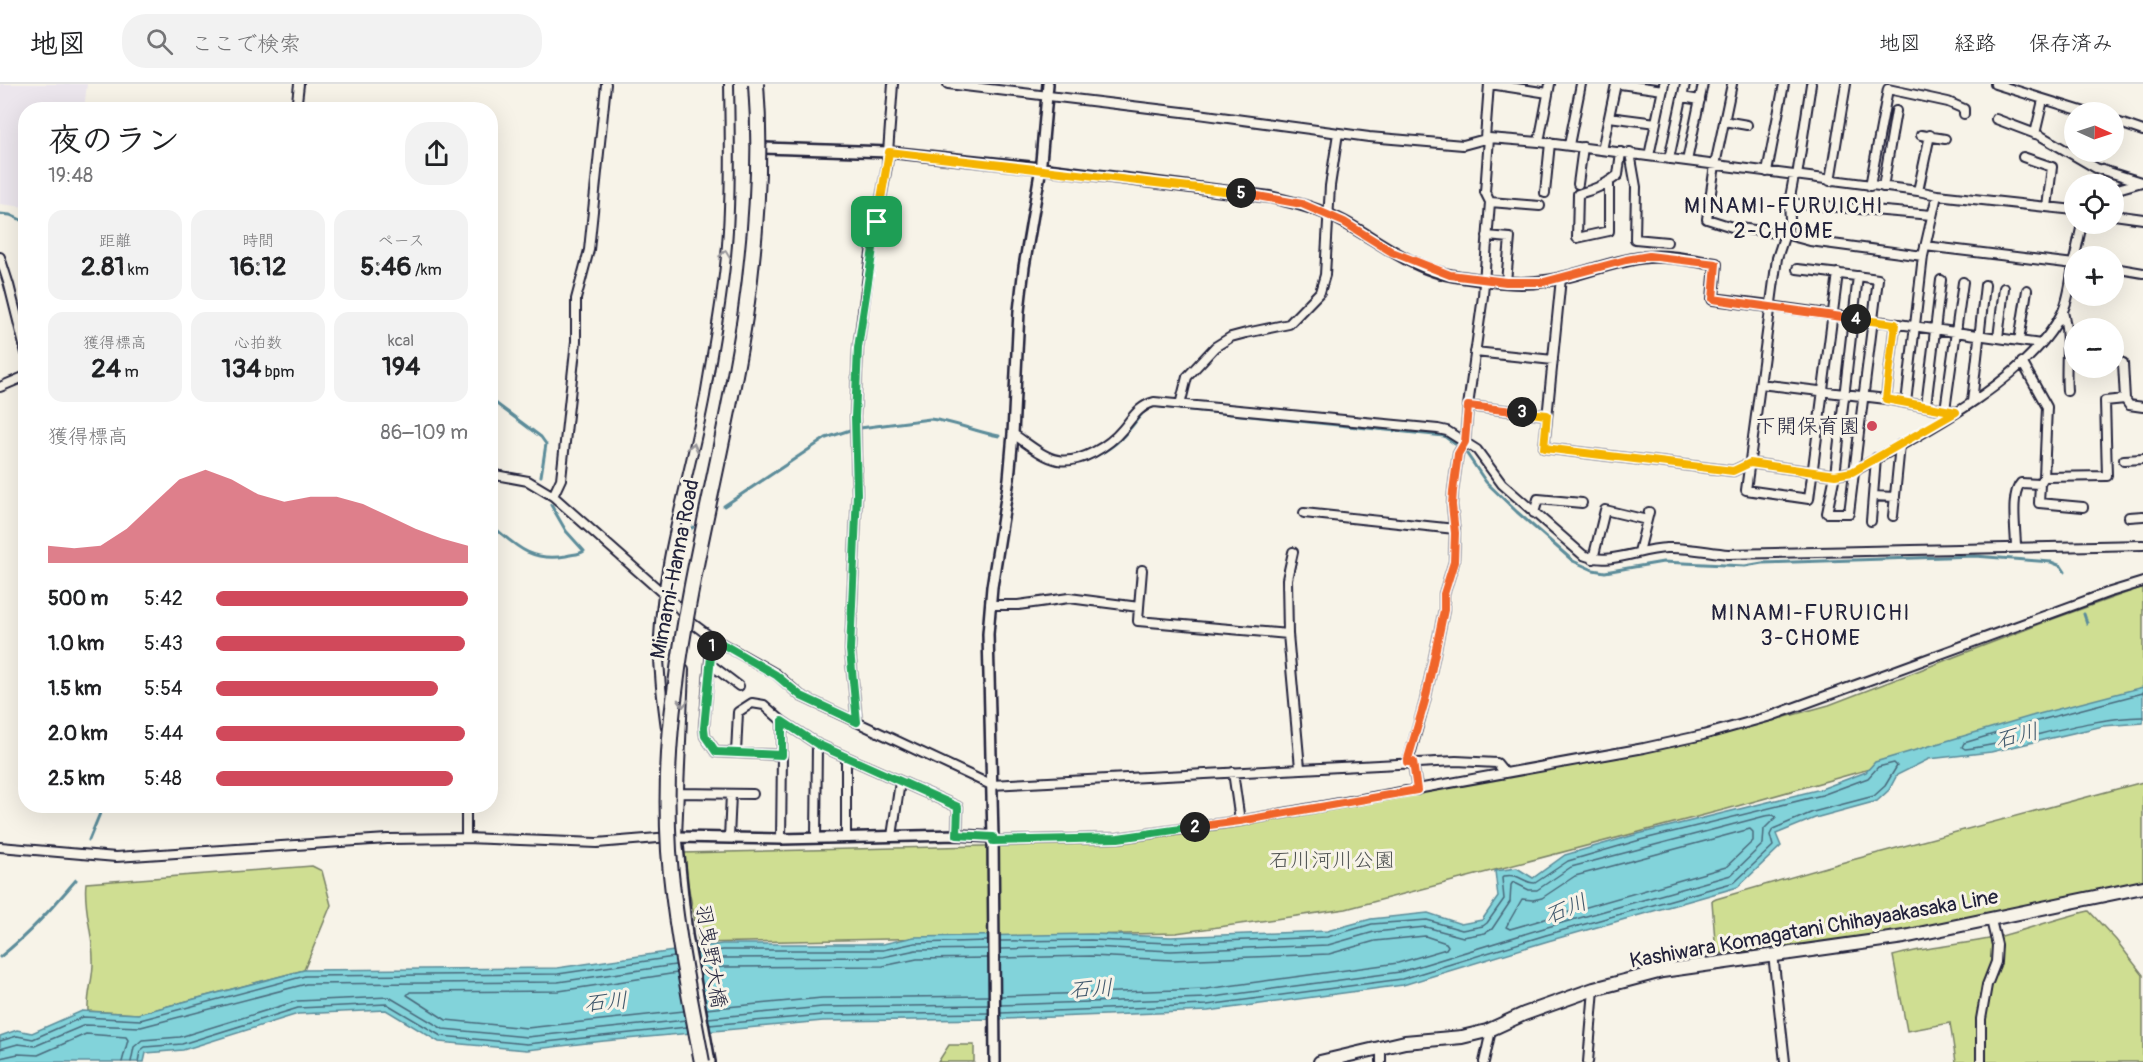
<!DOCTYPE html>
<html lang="ja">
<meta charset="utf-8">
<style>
body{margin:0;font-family:Pangolin,"Klee One",sans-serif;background:#f2f2f2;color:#202124;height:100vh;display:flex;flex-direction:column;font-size:22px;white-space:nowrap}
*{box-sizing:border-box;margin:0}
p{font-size:20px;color:#757577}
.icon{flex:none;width:33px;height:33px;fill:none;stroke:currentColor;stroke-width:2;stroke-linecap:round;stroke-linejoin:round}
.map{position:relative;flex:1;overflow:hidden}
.side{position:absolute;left:18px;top:18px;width:480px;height:711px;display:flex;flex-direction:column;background:#fff;border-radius:24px;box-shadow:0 6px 24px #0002}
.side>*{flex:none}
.needle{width:39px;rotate:93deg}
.buttons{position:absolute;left:2064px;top:18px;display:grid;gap:12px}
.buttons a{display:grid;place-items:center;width:60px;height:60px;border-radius:50%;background:#fff;box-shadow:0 6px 24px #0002;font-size:30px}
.pin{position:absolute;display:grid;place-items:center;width:51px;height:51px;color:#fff;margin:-26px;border-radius:12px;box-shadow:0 3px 9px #0006}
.km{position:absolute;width:30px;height:30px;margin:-15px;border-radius:50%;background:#222;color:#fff;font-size:16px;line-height:30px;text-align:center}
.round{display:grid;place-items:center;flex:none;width:63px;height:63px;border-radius:24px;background:#f2f2f2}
.summary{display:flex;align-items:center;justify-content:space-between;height:102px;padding:0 30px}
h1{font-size:33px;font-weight:800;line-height:45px}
.figures{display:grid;grid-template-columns:repeat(3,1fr);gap:9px;height:102px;padding:6px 30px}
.figures div{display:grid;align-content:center;border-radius:15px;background:#f2f2f2;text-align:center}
.figures b{font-size:26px;font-weight:800}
.figures small{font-size:16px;font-weight:400}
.figures p{font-size:16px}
.chart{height:168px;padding:12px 30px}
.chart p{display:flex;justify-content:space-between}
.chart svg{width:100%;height:108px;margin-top:6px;fill:#d1495b;opacity:.7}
ul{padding:0 30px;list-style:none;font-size:20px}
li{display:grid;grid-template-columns:96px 72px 1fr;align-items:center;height:45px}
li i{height:15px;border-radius:8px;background:#d1495b}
header{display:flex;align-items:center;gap:36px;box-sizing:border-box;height:84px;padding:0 30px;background:#fff;border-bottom:2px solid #e0e0e0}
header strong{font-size:28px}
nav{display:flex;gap:33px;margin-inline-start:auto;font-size:21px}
.search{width:420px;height:54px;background:#f2f2f2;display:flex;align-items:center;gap:15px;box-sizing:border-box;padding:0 21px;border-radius:24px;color:#757577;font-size:22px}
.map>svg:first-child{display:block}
</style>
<header>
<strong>地図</strong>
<div class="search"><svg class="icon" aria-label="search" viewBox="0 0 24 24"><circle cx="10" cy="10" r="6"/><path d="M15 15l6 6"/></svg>ここで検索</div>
<nav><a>地図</a><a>経路</a><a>保存済み</a></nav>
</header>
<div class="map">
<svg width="2143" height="978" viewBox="0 0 2143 978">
<rect width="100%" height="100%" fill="#f7f3e8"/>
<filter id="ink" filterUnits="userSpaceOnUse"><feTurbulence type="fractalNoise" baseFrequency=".0167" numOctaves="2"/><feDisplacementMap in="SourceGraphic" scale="12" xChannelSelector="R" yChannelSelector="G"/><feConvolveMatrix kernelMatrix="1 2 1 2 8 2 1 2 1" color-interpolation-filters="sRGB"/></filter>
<g filter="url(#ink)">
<!-- built -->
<path fill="#ece6ed" d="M 0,0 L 87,0 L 84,25 L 26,26 L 25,123 L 0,120 Z"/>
<!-- green -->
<path fill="#cfde92" stroke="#788066" stroke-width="1.5" d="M 2143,503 L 2143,610 L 2019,643 L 1727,725 L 1346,825 L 1176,849 L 699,859 L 682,769 L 1110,759 L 1266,737 L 1694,658 L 1829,621 L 2053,535 Z
M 2143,698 L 2143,798 L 1875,853 L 1716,870 L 1712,817 L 1716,815 L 1837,780 Z
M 312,782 L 322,787 L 331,821 L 304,886 L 138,930 L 88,927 C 87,909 94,893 93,875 C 93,849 83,824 86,799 Z
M 2089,827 L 2116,856 L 2143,891 L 2143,978 L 1956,978 L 1950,939 L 1907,947 L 1893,872 C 1926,863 1961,861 1994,854 C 2027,846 2057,834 2089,827 Z
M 949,961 L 974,961 L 974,978 L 938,978 Z"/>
<!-- water -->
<path fill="#82d3da" stroke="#5c8c9a" stroke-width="1.5" d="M 2143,603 L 2143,639 L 2103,642 L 1991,668 L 1929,675 L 1897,691 L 1889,706 L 1877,717 L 1815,734 L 1776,750 L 1781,762 L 1738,803 L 1548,857 L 1403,901 L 1208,927 L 1005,935 L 823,937 L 604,957 L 527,966 L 439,958 L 386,926 L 298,930 L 183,966 L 146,969 L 144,978 L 0,978 L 0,952 L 17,946 L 32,949 L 82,927 L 138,930 L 304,886 L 557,884 L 722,860 L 883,860 L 914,853 L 1091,850 L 1171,853 L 1327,847 L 1371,835 L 1428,829 L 1461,840 L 1482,836 L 1498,813 L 1495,787 L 1517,784 L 1533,794 L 1565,771 L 1638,750 L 1821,705 L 1866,688 L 1875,678 L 2035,631 Z"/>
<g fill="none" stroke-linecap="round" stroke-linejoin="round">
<!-- shore -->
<path stroke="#48697b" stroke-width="1.5" d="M 2143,609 L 2037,637 L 1964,659 L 1962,663 L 1965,665 C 2025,658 2082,634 2143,633
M 1750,745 L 1753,748 L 1753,757 L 1726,783 L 1510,845 L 1506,843 L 1522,815 L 1533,816 L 1542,814 L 1575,792 Z
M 1000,857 L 1091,856 L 1171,859 L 1327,853 L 1372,840 L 1427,836 L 1462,846 L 1483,842 L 1487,839 L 1504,815 L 1502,794 L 1504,792 C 1521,789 1522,799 1535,799 L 1568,777 L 1640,756 L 1822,711 L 1868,694 L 1878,683 L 1894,679 L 1897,682 L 1885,702 L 1874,712 L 1813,728 L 1773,745 L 1770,751 L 1773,762 L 1735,798 L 1546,851 L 1402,895 L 1207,921 L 1001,929
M 1000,865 L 1091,863 L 1171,867 L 1328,861 L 1374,848 L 1426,843 L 1463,853 L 1485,849 L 1492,845 L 1510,818 L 1511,801 L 1513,798 L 1529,806 L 1537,806 L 1571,783 L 1765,732 L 1773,731 L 1776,733 L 1764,745 L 1763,760 L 1731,791 L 1544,844 L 1400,888 L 1206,914 L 1000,921
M 697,870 L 723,866 L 883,866 L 915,859 L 988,857
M 1000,874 L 1091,872 L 1172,876 L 1329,870 L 1375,857 L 1425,852 L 1446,859 L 1448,862 L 1446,865 L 1398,879 L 1206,905 L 1000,912
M 698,877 L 724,874 L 883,873 L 916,866 L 988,865
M 699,886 L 724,883 L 883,882 L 917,875 L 988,874
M 677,889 L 559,907 L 410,908 L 407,911 L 446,936 L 527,944 L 684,927
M 706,925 L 822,914 L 988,912
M 708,934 L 822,923 L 988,921
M 709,941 L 822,931 L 989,929
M 0,957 L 17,952 L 33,955 L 83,933 L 140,936 L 305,892 L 558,890 L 674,873
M 0,965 L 18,960 L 35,962 L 85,941 L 141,943 L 306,900 L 558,898 L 675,881
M 0,974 L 18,970 L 38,971 L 86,950 L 126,953 L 128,956 L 122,978
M 131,978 L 134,963 L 142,956 L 180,953 L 297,917 L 389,913 L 443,945 L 527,953 L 686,936
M 138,978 L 140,967 L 145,963 L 182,960 L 298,924 L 387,920 L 441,952 L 527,960 L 687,943"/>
<!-- stream -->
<path stroke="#5c8c9a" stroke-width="3" d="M 0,130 L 10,131 L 26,138
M 490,315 L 541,353 L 546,360 L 541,392
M 860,344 L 930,335 C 953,337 975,348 999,352
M 1467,370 L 1486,398 L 1517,428 L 1573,477 L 1593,486 L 1605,488 L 1663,478 L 1745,482 L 1762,479 L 1975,472 L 2051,478 L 2061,482 L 2065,488
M 1077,378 C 1094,375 1115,363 1126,349 C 1136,339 1140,328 1153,322 L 1444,352 L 1455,360
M 724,422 L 826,354 L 850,346
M 490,440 C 516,462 530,478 566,472 C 572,470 579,471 584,467 L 566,447 L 551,421
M 680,453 L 693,443
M 2084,530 L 2087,539
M 89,756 L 103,722
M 0,873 C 29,850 52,824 76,796"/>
<!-- minor casing -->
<g stroke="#22223b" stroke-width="12">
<path id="minor" d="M 948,0 L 1191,29 L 1369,53 L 1463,61 L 1489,54 L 1539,58 L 1918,107 L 1937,111 L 2074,126
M 1490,0 L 1548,9
M 1620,0 L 1663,6
M 1732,0 L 1715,81 L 1707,135 L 1732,143 L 1784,150 L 1810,157 L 1923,172
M 1995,0 L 2085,28
M 1682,13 L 1700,16
M 296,26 L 299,0
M 1609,33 L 1656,39
M 1996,35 L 2041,52 L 2096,84 L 2141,98
M 1724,37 L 1747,41
M 2114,37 L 2143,47
M 2035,50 L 2043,16
M 1921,51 L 1945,55
M 1485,54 L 1489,0
M 1539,58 L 1550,0
M 1569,61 L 1581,0
M 1602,66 L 1616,0
M 1630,69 L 1636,103 L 1635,155 L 1667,158
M 1649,72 L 1664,0
M 2023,73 L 2052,83 L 2047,123
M 1669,75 L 1685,0
M 1687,77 L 1703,0
M 1767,88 L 1784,0
M 1794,92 L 1789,119 L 1790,135 L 1777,174 L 1746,406 L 1809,415 L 1838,189
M 1797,92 L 1811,0
M 1609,97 L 1609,147 L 1577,154 L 1578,110 C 1595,105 1604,102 1618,91 L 1621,68
M 1830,97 L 1846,0
M 1578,100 L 1583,63
M 1870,102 L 1888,5 L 1948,18 L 1964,25 L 1964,30
M 1883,103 L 1896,27
M 2114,106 L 2142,98
M 1918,107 L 1930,51
M 1545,109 L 1550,59
M 1490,118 L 1540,122
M 1789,119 L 1932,131
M 2114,131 L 2143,135
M 1487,152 L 1510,154 L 1506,198
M 1925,162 L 2074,180
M 2075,172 L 2082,140
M 0,173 L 9,201 L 26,269
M 2114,184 L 2143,189
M 1797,185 C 1824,188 1851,191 1878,195 L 1849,429 L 1827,429 L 1835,391 L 1858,192
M 1561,194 L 1544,364 L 1733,387 L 1750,379 L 1835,391 L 1852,388 C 1917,353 2029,296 2062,229 C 2070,213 2071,192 2074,175
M 1770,222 L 2041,260
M 2063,228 C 2070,253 2065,281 2067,307
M 1998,254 L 2004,204
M 2019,257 L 2027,206
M 1475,268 L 1553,276
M 2114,276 L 2123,279 L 2125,315 L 2129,321 L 2143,323
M 1760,300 L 1886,315 L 1956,328
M 0,303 L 26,292
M 1886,315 L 1895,240
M 1972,318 L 1985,201
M 1906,319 L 1923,172 L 1937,111
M 1180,321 L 1187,293 L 1215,263 L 1231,253 L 1246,249 L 1289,240 L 1320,208 L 1325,191 L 1330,102 L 1338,49
M 1468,322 L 1547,331
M 1926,322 L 1941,196
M 1945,326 L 1963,198
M 1013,350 C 1026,358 1042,373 1058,376 C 1080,380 1109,362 1123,345 C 1133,333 1139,322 1154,318 L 1438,345 L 1447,347 L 1477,366 L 1502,400 L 1583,471 C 1611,482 1638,465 1667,464 C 1687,463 1708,468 1728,470 L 2143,461
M 2124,376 L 2143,375
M 490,390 L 528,397 L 553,412 L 676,521 L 692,539 L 712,554 L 776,590 L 801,612 L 991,701 L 1456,677 L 1497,679 L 1505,689
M 2044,393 L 2107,392 L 2105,317 L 2125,315
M 2040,400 L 2039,419 L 2083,423
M 553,412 L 561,395 L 576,257 L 576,215 L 589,166 L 606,0
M 1873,412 L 1895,413
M 1304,429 L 1455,445
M 1534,429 L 1538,415 L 1582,419
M 1893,432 L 1900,361
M 2129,433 L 2143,432
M 1871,437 L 1876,374
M 2016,463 C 2016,447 2010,410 2021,399 L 2040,400 L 2044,393 L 2047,323 L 2022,278
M 1293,468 L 1287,495 L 1288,550 L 1300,684
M 1639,468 L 1649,428
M 1593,475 L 1605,426 L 1647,436
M 990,521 L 1018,521 L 1069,514 L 1139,523 L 1142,486
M 1139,523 L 1138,537 L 1288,550
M 712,554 L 704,643 L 705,652 L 716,668 L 782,671 L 782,637 L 817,660 L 958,723 L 957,751
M 710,580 L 739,602
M 857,638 L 850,566 L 857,409 L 855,333 L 858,264 L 871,169 L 887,82 L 893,0
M 666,644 C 662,614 658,584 659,553 C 663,472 690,392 705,312 C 714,257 725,201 728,146 C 731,97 730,49 729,0
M 736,669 L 738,628 L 752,619 L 764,621 L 782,637
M 1408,678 L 1425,617 L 1444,526 L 1444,510 L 1454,478 L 1455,449 L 1452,421 L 1453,407 L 1458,370 L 1465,358 L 1468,322 L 1483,212 L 1490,118 L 1485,108 L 1489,54
M 1413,678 L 1417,706
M 1233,688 L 1240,737
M 679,709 L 753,710
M 466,722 L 466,754
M 892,752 L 900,698
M 677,753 L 684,586
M 846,753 L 846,673
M 729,754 L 731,710
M 816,754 L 817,660
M 781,755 L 782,671
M 993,757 L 1118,754 L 1240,737 L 1644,664 L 1703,651 L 1771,632 L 2107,509 L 2143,498
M 0,763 L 116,773 L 387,755 L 466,754 L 597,759 L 670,753
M 1773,870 L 1785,978
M 1381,978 L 1381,962
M 1484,978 L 1490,951 L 1487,947
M 1588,978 L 1594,905
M 1981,978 L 1981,935 L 1987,901 L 1996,878 L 1997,861 L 1991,836"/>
</g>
<!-- tertiary casing -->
<g stroke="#22223b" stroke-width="14">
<path id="tertiary" d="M 763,64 L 889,68 L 1040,84 L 1270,113 C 1296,119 1320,125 1344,138 C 1379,157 1414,186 1454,192 C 1484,196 1516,202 1546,197 C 1580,192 1613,176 1648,173 C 1670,171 1694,177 1716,180 L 1713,215 L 1770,222
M 710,978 L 687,851 L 677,753 L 781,755 L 957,751 L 993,753
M 995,978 L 993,753 L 988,550 L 992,503 L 1009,395 L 1013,350 L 1019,227 L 1024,183 L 1040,89 L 1048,0"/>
</g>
<!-- primary casing -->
<g stroke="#22223b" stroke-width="16">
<path id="primary" d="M 1320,978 L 1405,958 L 1462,953 L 1487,947 L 1524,930 L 1594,905 L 1662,887 L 1904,853 L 2143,803"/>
</g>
<!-- minor -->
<use href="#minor" stroke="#f7f3e8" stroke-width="8"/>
<!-- tertiary -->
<use href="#tertiary" stroke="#f7f3e8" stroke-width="9"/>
<!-- primary -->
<use href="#primary" stroke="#f7f3e8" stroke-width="12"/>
<!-- motorway-bridge casing -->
<g stroke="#22223b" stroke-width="18" stroke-linecap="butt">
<path id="motorway-bridge" d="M 702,978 C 689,909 674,838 669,767 C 666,716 668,659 675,608 C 690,482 726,359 745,233 C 756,157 762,77 756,0"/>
</g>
<!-- motorway-bridge -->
<use href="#motorway-bridge" stroke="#f7f3e8" stroke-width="14"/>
</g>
<!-- one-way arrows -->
<defs><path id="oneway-chevron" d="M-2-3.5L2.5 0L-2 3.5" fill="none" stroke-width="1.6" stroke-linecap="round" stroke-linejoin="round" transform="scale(1.5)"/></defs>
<g stroke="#97959a">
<use href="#oneway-chevron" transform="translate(725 170) rotate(-83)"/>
<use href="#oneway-chevron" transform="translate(693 363) rotate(-77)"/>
<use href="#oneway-chevron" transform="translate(683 619) rotate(92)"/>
</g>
</g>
<g fill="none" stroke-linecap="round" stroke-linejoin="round" filter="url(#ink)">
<!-- split-1 casing -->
<g stroke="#fff" stroke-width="12">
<path id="split-1" d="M 712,562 L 712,554 L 776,591 L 801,612 L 857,638 L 850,566 L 857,409 L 855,333 L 858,264 L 877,138"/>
</g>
<!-- split-2 casing -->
<g stroke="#fff" stroke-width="12">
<path id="split-2" d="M 712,562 L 704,644 L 705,652 L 716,668 L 782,671 L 782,637 L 817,660 L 958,723 L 957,751 L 993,753 L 993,757 L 1118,754 L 1195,743"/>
</g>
<!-- split-3 casing -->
<g stroke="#fff" stroke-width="12">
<path id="split-3" d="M 1195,743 L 1240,737 L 1417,706 L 1413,678 L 1407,678 L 1425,617 L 1444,526 L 1444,510 L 1454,478 L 1455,449 L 1452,421 L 1453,407 L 1458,370 L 1465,358 L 1468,322 L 1522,328"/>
</g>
<!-- split-4 casing -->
<g stroke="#fff" stroke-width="12">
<path id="split-4" d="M 1522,328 L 1547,331 L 1544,364 L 1733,387 L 1750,379 L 1835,391 L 1852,388 L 1956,328 L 1886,315 L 1895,240 L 1856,235"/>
</g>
<!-- split-5 casing -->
<g stroke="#fff" stroke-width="12">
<path id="split-5" d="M 1241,109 L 1302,120 L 1344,138 L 1392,168 L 1450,191 L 1506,198 L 1544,198 L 1626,176 L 1649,172 L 1716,180 L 1713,215 L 1856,235"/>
</g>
<!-- split-6 casing -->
<g stroke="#fff" stroke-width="12">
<path id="split-6" d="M 877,138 L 889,68 L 1241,109"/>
</g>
<!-- split-1 -->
<use href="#split-1" stroke="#22a559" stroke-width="8"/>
<!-- split-2 -->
<use href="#split-2" stroke="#22a559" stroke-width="8"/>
<!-- split-3 -->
<use href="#split-3" stroke="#f0652b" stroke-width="8"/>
<!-- split-4 -->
<use href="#split-4" stroke="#f5b400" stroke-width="8"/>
<!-- split-5 -->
<use href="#split-5" stroke="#f0652b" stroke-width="8"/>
<!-- split-6 -->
<use href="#split-6" stroke="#f5b400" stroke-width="8"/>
</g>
<!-- markers -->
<circle fill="#d1495b" stroke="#f7f3e8" stroke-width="2" cx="1872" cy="342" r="6"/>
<g text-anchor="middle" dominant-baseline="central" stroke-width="6" stroke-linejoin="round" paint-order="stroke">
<!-- poi labels -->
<g font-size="21" fill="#22223b" stroke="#f7f3e8" text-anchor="end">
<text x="1860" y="342">下開保育園</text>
</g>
<!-- street labels -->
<g font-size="21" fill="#22223b" stroke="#f7f3e8">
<text transform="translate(675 485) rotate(-79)">Mimami-Hanna Road</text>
<text transform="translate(1814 845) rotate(-10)">Kashiwara Komagatani Chihayaakasaka Line</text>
<text transform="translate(711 872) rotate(81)">羽曳野大橋</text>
</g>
<!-- park labels -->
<g font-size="21" fill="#4d5151" stroke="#f7f3e8">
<text x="1332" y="776">石川河川公園</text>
</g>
<!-- neighbourhood labels -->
<g font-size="22" letter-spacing="1.5" fill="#22223b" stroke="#f7f3e8">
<text x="1784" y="122">MINAMI-FURUICHI<tspan x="1784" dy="25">2-CHOME</tspan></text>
<text x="1811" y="529">MINAMI-FURUICHI<tspan x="1811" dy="25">3-CHOME</tspan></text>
</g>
<!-- water labels -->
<g font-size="22" font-style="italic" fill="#3f576b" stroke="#f7f3e8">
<text transform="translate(2017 652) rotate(-14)">石川</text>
<text transform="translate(1566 825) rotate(-22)">石川</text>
<text transform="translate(1091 905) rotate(-4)">石川</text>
<text transform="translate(606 918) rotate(-5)">石川</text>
</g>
</g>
</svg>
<div class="buttons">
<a><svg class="needle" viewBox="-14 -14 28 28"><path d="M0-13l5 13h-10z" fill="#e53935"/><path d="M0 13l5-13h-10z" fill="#757577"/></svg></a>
<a><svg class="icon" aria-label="locate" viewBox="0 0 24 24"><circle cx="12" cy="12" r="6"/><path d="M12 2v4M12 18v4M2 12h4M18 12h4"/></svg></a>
<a>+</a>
<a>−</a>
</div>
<div class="pin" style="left:877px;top:138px;background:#1e9e55"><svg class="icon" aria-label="arrive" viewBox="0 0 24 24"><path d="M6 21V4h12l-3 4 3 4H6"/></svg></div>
<b class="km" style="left:712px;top:562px">1</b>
<b class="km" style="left:1195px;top:743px">2</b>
<b class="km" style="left:1522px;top:328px">3</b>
<b class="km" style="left:1856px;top:235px">4</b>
<b class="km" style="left:1241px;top:109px">5</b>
<section class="side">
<div class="summary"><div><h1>夜のラン</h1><p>19:48</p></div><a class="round"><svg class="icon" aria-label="share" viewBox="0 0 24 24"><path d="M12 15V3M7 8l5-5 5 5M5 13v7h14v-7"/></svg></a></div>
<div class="figures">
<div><p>距離</p><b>2.81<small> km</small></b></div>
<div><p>時間</p><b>16:12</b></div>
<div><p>ペース</p><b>5:46<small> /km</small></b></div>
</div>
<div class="figures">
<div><p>獲得標高</p><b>24<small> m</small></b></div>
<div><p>心拍数</p><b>134<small> bpm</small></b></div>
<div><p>kcal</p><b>194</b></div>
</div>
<div class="chart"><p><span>獲得標高</span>86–109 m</p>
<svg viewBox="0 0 160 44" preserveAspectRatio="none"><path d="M0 44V37L10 38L20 37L30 30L40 20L50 10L60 6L70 10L80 16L90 19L100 17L110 17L120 20L130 25L140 30L150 34L160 37V44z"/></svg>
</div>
<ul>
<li><b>500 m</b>5:42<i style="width:100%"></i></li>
<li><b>1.0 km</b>5:43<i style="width:99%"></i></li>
<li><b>1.5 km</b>5:54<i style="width:88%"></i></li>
<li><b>2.0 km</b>5:44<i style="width:99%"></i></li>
<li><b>2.5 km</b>5:48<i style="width:94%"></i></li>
</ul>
</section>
</div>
